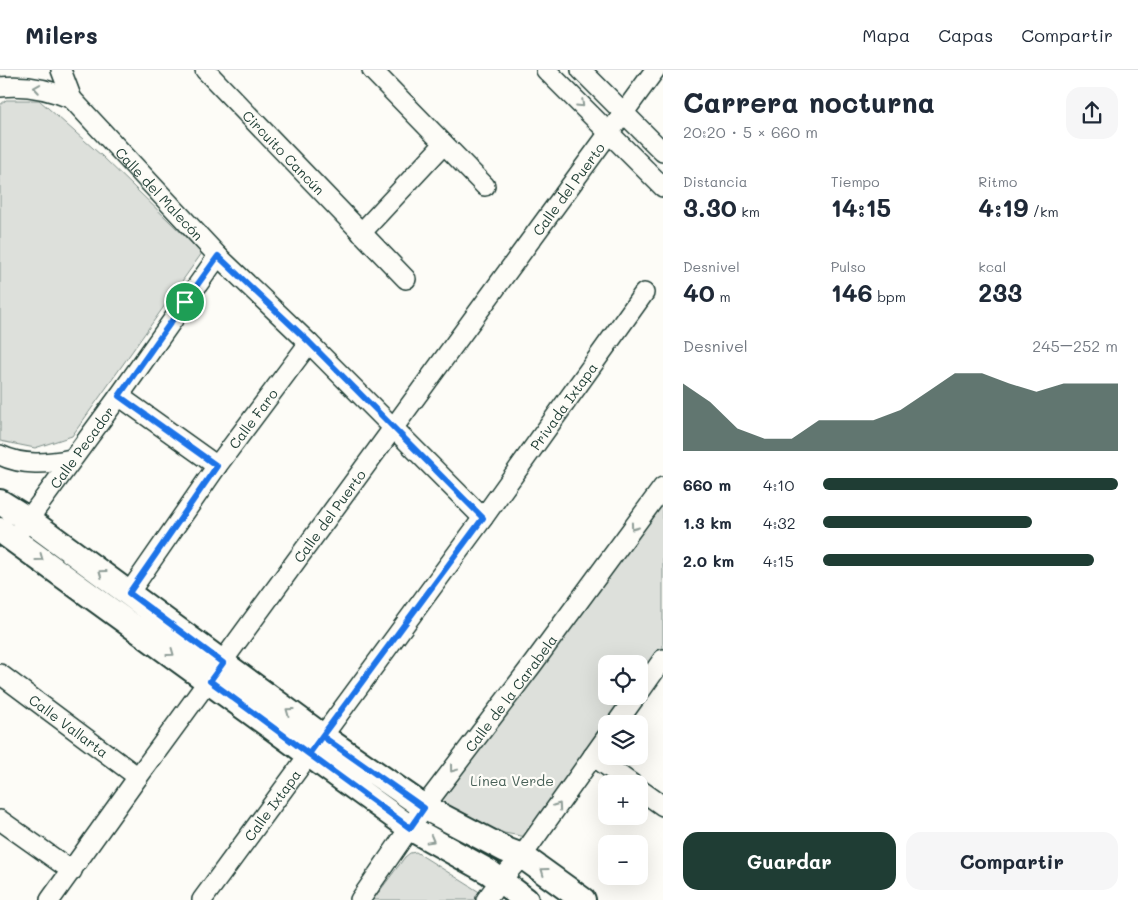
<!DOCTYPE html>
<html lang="es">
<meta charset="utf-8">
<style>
body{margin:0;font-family:Mali,sans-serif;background:#f6f6f7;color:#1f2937;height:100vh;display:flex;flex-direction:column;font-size:19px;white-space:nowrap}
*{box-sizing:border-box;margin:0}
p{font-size:16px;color:#747a83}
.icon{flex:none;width:28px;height:28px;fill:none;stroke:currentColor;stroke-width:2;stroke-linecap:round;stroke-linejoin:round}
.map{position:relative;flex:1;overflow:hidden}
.drawer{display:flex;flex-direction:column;background:#fff;width:475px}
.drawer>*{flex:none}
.fabs{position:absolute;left:598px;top:585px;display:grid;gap:10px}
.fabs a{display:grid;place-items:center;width:50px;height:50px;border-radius:10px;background:#fff;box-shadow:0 5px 20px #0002;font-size:25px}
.pin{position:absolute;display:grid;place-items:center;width:42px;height:42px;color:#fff;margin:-21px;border:2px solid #fff;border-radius:50%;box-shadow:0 1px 5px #0007}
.round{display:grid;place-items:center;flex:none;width:52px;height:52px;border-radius:15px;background:#f6f6f7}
.overview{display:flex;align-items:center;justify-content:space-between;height:85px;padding:0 20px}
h1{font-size:28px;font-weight:700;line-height:38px}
.stats{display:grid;grid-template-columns:repeat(3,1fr);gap:8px;height:85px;padding:5px 20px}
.stats div{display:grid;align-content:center}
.stats b{font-size:25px;font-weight:700}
.stats small{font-size:14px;font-weight:400}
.stats p{font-size:14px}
.chart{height:140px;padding:10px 20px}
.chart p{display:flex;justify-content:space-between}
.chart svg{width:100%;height:90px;margin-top:5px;fill:#1f3d34;opacity:.7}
.button{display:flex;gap:10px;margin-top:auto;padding:10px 20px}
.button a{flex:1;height:58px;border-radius:15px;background:#1f3d34;color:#fff;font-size:20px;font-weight:700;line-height:58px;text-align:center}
.button a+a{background:#f6f6f7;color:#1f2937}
ul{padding:0 20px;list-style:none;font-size:16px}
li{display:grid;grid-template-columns:80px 60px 1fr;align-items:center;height:38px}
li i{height:12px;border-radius:6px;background:#1f3d34}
header{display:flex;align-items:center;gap:30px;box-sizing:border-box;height:70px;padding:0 25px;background:#fff;border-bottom:1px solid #e0e1e3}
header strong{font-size:24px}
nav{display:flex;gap:28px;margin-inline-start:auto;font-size:18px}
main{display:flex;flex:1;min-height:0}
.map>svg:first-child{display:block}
</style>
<header>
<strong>Milers</strong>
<nav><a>Mapa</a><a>Capas</a><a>Compartir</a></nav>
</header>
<main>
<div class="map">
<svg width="663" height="830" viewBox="0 0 663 830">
<rect width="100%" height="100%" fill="#fdfcf7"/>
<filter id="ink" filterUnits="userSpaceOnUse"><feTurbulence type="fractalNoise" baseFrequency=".02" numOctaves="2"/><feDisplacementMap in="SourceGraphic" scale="10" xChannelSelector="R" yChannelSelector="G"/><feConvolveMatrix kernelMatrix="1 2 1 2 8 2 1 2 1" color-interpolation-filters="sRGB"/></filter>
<g filter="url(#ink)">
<!-- green -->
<path fill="#dde0db" stroke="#7e8e88" d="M 6,30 L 39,30 L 102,86 L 202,183 L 72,366 L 35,378 L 0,371 L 0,35 Z
M 663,428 L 663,578 L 639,611 L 639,594 L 606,594 L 606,626 L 628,626 L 608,654 L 606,654 L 606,656 L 527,767 L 504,763 L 439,735 Z
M 416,782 L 481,823 L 476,830 L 373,830 L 405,787 L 410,783 Z"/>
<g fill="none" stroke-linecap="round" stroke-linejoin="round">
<!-- minor casing -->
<g stroke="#1f3d34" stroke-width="22">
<g id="minor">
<path id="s1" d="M 61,0 L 72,29 L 218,186 L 309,273 L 483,448"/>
<path id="s2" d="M 205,0 L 406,209"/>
<path d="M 372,0 L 485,116"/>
<path d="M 546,0 L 663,117"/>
<path d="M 581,0 L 663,82"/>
<path d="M 0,17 C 26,14 49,19 72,29"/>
<path d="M 361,163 L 444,74"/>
<path d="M 119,326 L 217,396"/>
<path d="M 0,385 C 23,396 47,394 71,389"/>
<path id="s3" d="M 14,469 L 119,326 L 218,186"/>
<path id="s4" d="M 129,523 L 217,396 L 309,273"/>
<path id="s5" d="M 0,604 L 138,707"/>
<path d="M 639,623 L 663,589"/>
<path d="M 616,654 L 636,626"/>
<path d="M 593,686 L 632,714"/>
<path d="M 639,719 L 663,736"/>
<path d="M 0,750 L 72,801"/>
<path id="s6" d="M 50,830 L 138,707 L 655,0"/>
<path id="s7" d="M 202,830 L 483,448 L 644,223"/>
<path id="s8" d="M 360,830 L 424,737 L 532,595 L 663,417"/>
<path d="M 486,830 L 500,811 L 522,786 L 606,668"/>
</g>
</g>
<!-- major casing -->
<g stroke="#1f3d34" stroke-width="28">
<path id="major" d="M 0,432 L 29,450 L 322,666 L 424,737 L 506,780 L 522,786 L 583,830
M 0,460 L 410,758 L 489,802 L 526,830"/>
</g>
<!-- minor -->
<use href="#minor" stroke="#fdfcf7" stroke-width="19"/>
<!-- major -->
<use href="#major" stroke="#fdfcf7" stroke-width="24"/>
</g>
<!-- one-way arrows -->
<defs><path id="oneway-chevron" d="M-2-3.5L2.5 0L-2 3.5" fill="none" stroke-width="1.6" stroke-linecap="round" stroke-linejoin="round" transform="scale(1.25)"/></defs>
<g stroke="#8e9c96">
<use href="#oneway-chevron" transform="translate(37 18) rotate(-171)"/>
<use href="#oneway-chevron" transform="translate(581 34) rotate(44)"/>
<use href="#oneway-chevron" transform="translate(634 457) rotate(126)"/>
<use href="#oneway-chevron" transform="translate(40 488) rotate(36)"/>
<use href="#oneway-chevron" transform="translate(102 503) rotate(-144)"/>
<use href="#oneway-chevron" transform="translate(171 583) rotate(36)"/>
<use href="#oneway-chevron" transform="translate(289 641) rotate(-144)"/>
<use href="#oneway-chevron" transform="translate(453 699) rotate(127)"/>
<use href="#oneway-chevron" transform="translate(558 736) rotate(-55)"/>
<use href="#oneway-chevron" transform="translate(431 770) rotate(29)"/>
<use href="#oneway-chevron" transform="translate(544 801) rotate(-144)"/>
</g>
</g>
<g fill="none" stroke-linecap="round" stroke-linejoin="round" filter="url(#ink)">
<!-- route casing -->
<g stroke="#fff" stroke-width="10">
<path id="route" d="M 185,232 L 119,326 L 217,396 L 129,523 L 223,593 L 210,611 L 309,684 L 322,666 L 424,738 L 410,758 L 309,684 L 322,666 L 483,448 L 309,272 L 218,186 L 185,232"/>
</g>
<!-- route -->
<use href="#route" stroke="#1a73e8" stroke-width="6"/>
</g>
<g text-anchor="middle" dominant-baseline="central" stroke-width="4.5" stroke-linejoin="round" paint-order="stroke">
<!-- street labels -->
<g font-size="14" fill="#1f3d34" stroke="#fdfcf7">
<text stroke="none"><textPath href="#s2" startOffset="114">Circuito Cancún</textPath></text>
<text stroke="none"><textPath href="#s6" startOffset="880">Calle del Puerto</textPath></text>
<text stroke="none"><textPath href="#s1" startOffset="160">Calle del Malecón</textPath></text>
<text stroke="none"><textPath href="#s7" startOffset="612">Privada Ixtapa</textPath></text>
<text stroke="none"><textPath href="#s4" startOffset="214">Calle Faro</textPath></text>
<text stroke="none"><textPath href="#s3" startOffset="114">Calle Pecador</textPath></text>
<text stroke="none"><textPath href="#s6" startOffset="475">Calle del Puerto</textPath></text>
<text stroke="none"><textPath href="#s8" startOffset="256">Calle de la Carabela</textPath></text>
<text stroke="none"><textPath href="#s5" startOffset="86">Calle Vallarta</textPath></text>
<text stroke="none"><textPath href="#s7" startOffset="118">Calle Ixtapa</textPath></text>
</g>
<!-- park labels -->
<g font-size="14" fill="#455e55" stroke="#fdfcf7">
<text x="512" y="710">Línea Verde</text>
</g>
</g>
</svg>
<div class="fabs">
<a><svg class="icon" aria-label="locate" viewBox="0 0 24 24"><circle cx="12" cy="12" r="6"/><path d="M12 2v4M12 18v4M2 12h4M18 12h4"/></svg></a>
<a><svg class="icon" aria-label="layers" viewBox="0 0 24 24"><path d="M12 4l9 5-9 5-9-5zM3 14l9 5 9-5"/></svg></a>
<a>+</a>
<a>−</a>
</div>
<div class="pin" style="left:185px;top:232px;background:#1e9e55"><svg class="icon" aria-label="arrive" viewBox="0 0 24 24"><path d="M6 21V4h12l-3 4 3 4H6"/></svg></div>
</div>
<section class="drawer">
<div class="overview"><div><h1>Carrera nocturna</h1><p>20:20 · 5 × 660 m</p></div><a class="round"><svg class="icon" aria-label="share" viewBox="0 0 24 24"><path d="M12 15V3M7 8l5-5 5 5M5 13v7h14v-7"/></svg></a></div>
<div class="stats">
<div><p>Distancia</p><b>3.30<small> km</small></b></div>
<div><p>Tiempo</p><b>14:15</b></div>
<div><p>Ritmo</p><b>4:19<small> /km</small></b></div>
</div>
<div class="stats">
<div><p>Desnivel</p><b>40<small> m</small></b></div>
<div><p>Pulso</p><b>146<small> bpm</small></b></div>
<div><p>kcal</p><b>233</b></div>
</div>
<div class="chart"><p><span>Desnivel</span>245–252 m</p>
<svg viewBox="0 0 160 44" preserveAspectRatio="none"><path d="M0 44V11L10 20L20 33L30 38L40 38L50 29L60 29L70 29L80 24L90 15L100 6L110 6L120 11L130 15L140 11L150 11L160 11V44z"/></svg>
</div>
<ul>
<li><b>660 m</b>4:10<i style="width:100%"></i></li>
<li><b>1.3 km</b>4:32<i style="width:71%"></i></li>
<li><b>2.0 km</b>4:15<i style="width:92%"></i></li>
</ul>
<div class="button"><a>Guardar</a><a>Compartir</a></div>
</section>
</main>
